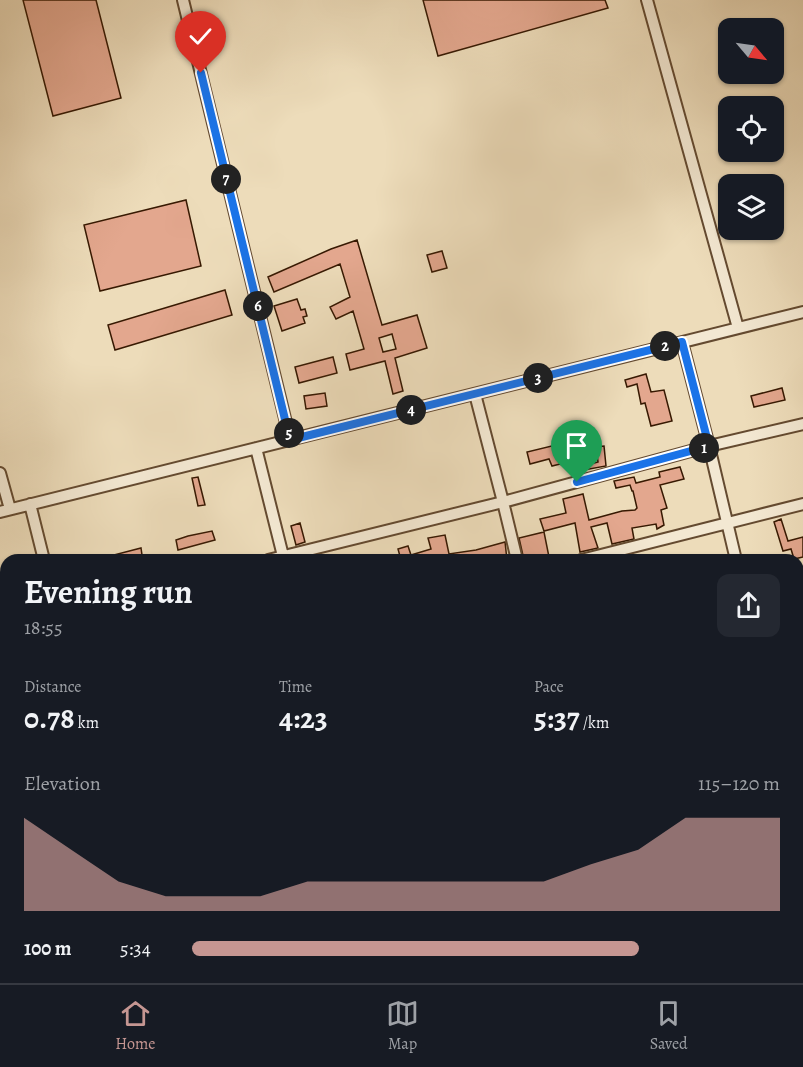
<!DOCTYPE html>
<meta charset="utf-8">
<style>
body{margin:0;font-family:Alegreya,serif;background:#242831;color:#f1f3f6;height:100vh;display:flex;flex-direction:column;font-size:22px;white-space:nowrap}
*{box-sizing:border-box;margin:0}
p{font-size:20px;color:#9ea1a6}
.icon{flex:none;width:33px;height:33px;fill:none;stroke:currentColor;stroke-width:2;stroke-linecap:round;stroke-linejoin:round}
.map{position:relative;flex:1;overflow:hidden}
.drawer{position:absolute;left:0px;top:554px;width:804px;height:430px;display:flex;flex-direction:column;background:#171b24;border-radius:18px 18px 0 0;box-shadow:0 2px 4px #0004}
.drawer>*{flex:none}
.needle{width:39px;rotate:119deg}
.fabs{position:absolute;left:718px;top:18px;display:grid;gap:12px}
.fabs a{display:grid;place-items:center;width:66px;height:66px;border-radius:12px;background:#171b24;box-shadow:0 2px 4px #0004;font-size:30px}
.pin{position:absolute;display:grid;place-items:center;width:51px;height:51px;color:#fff;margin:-62px -26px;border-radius:50% 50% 50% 0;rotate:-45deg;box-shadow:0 0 6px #0007}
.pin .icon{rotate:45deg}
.km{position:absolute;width:30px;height:30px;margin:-15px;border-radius:50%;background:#222;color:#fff;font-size:16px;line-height:30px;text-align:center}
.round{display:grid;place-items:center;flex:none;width:63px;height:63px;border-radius:12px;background:#242831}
.overview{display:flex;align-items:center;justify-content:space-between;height:102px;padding:0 24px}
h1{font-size:33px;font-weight:600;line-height:45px}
.stats{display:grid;grid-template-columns:repeat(3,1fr);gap:9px;height:102px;padding:6px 24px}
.stats div{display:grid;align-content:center}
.stats b{font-size:30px;font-weight:600}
.stats small{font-size:16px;font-weight:400}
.stats p{font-size:16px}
.chart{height:168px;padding:12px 24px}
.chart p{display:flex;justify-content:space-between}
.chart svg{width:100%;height:108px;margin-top:6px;fill:#c59692;opacity:.7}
ul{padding:0 24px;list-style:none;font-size:20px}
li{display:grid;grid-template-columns:96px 72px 1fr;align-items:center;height:45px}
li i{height:15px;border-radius:8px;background:#c59692}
.menu{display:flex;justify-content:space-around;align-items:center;height:84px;border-top:2px solid #363941;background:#171b24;font-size:16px;color:#9ea1a6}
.menu a{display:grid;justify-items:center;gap:3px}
.menu .on{color:#c59692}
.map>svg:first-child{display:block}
</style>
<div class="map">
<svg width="803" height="983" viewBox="0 0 803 983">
<rect width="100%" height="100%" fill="#eddcba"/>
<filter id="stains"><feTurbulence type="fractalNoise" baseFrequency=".00333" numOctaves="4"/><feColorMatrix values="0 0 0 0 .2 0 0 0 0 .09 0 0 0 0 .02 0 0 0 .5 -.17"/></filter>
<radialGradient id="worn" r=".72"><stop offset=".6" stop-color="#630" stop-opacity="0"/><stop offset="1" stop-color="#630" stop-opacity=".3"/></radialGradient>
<!-- building -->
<path fill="#e3a78e" stroke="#371902" stroke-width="1.5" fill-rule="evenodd" d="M 23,0 L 96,0 L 121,98 L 53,116 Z
M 423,0 L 605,0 L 608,8 L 438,56 Z
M 186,200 L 201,266 L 100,291 L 84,225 Z
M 357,240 L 382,325 L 417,315 L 427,348 L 395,358 L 403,391 L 393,394 L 385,361 L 350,370 L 346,354 L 364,349 L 353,311 L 336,319 L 330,307 L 350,297 L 340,264 L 274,292 L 268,277 L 331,249 ZM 392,334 L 396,349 L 383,352 L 379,338 Z
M 442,251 L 447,268 L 432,272 L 427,255 Z
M 225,290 L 232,315 L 115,350 L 108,325 Z
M 297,299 L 301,310 L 305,309 L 307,316 L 303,317 L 305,323 L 282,331 L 274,306 Z
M 333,357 L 337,373 L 299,383 L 295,367 Z
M 646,374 L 651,392 L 664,390 L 672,421 L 651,426 L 645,403 L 641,404 L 637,384 L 627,387 L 625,380 Z
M 782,388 L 785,400 L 754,407 L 751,396 Z
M 325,393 L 327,406 L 306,409 L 304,396 Z
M 564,443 L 567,446 L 570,445 L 572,453 L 569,454 L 570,462 L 567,465 L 563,466 L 560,464 L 552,466 L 549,459 L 530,464 L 527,452 Z
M 604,446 L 606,466 L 584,470 L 583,466 L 598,462 L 596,447 Z
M 680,467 L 684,479 L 660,485 L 667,508 L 661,510 L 664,525 L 657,529 L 656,524 L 632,528 L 634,539 L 612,544 L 607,523 L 591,527 L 598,548 L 580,552 L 575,523 L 544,531 L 540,519 L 566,513 L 563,499 L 583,494 L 589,520 L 622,511 L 635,510 L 637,508 L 633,491 L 632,491 L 630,485 L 616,488 L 614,481 L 634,477 L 636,483 L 660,477 L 659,472 Z
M 198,477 L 205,505 L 198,506 L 192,478 Z
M 781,519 L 788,541 L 803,537 L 803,557 L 794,559 L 791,549 L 783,551 L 774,522 Z
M 300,523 L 305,542 L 296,545 L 291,526 Z
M 212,531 L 215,540 L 178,550 L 176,540 L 188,536 Z
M 544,532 L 549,557 L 536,560 L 524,560 L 519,538 Z
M 445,535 L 449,554 L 476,550 L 505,542 L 507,560 L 401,560 L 398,549 L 408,546 L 411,555 L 431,549 L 428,538 Z
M 141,548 L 142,555 L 130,558 L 131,560 L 106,560 L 106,557 Z"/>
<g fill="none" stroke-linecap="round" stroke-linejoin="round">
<!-- minor casing -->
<g stroke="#644a30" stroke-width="14">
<path id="minor" d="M 183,0 L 290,439
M 647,0 L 738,328
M 682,342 L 709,446 L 736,560
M 475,394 L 503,502 L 517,560
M 256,448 L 284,560
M 0,473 L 10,509
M 30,504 L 44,560
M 0,512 L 803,312
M 268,560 L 503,502 L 709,446 L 803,424
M 581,560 L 803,504
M 798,586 L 803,585
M 0,624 L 6,623
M 798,669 L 803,667
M 0,705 L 6,704
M 798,765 L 803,764
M 0,787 L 6,785
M 798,816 L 803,833
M 798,863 L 803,861
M 0,869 L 6,868
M 798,953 L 803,951
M 0,977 L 6,975
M 155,978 L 156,983
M 391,978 L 392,983
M 619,978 L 620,983
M 327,983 L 347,978
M 673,983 L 694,978"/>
</g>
<!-- minor -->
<use href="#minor" stroke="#f3e8d2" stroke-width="10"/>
</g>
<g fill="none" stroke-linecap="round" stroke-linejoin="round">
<!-- route casing -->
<g stroke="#fff" stroke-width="12">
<path id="route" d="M 201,73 L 290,440 L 682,342 L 709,446 L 577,482"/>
</g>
<!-- route -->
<use href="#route" stroke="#1a73e8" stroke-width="8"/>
</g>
<rect width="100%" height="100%" filter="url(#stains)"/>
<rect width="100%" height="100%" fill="url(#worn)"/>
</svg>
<div class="fabs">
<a><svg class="needle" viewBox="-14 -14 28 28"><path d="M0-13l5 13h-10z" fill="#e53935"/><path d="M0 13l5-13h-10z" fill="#9ea1a6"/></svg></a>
<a><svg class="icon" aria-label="locate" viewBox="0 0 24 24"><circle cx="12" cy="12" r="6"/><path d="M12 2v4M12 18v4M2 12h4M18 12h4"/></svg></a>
<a><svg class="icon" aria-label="layers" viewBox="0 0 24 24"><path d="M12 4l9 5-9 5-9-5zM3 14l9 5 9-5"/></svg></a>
</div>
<div class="pin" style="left:577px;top:482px;background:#1e9e55"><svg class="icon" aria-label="arrive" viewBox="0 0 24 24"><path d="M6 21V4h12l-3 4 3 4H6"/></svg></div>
<div class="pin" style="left:201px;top:73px;background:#d93025"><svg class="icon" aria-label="check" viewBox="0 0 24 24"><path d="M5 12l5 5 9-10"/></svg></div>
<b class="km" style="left:704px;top:448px">1</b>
<b class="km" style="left:665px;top:346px">2</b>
<b class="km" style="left:538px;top:378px">3</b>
<b class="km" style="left:411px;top:410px">4</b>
<b class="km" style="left:289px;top:433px">5</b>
<b class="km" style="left:258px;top:306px">6</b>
<b class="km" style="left:226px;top:179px">7</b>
<section class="drawer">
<div class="overview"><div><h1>Evening run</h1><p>18:55</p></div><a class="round"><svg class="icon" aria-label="share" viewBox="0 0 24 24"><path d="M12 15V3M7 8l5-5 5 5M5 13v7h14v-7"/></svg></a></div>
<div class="stats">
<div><p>Distance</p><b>0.78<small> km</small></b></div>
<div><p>Time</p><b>4:23</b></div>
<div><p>Pace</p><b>5:37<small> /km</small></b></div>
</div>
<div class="chart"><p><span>Elevation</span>115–120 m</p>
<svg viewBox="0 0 160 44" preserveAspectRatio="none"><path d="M0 44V6L10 19L20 32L30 38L40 38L50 38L60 32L70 32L80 32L90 32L100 32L110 32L120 25L130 19L140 6L150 6L160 6V44z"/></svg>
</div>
<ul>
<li><b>100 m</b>5:34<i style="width:76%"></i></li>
</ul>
</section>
</div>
<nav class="menu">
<a class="on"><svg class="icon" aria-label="home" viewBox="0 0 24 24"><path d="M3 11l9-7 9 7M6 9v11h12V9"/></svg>Home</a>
<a><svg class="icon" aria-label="map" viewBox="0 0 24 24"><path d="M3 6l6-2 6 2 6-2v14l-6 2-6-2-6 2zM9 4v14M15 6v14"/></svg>Map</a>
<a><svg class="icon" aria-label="saved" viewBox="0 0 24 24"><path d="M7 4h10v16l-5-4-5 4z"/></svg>Saved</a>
</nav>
